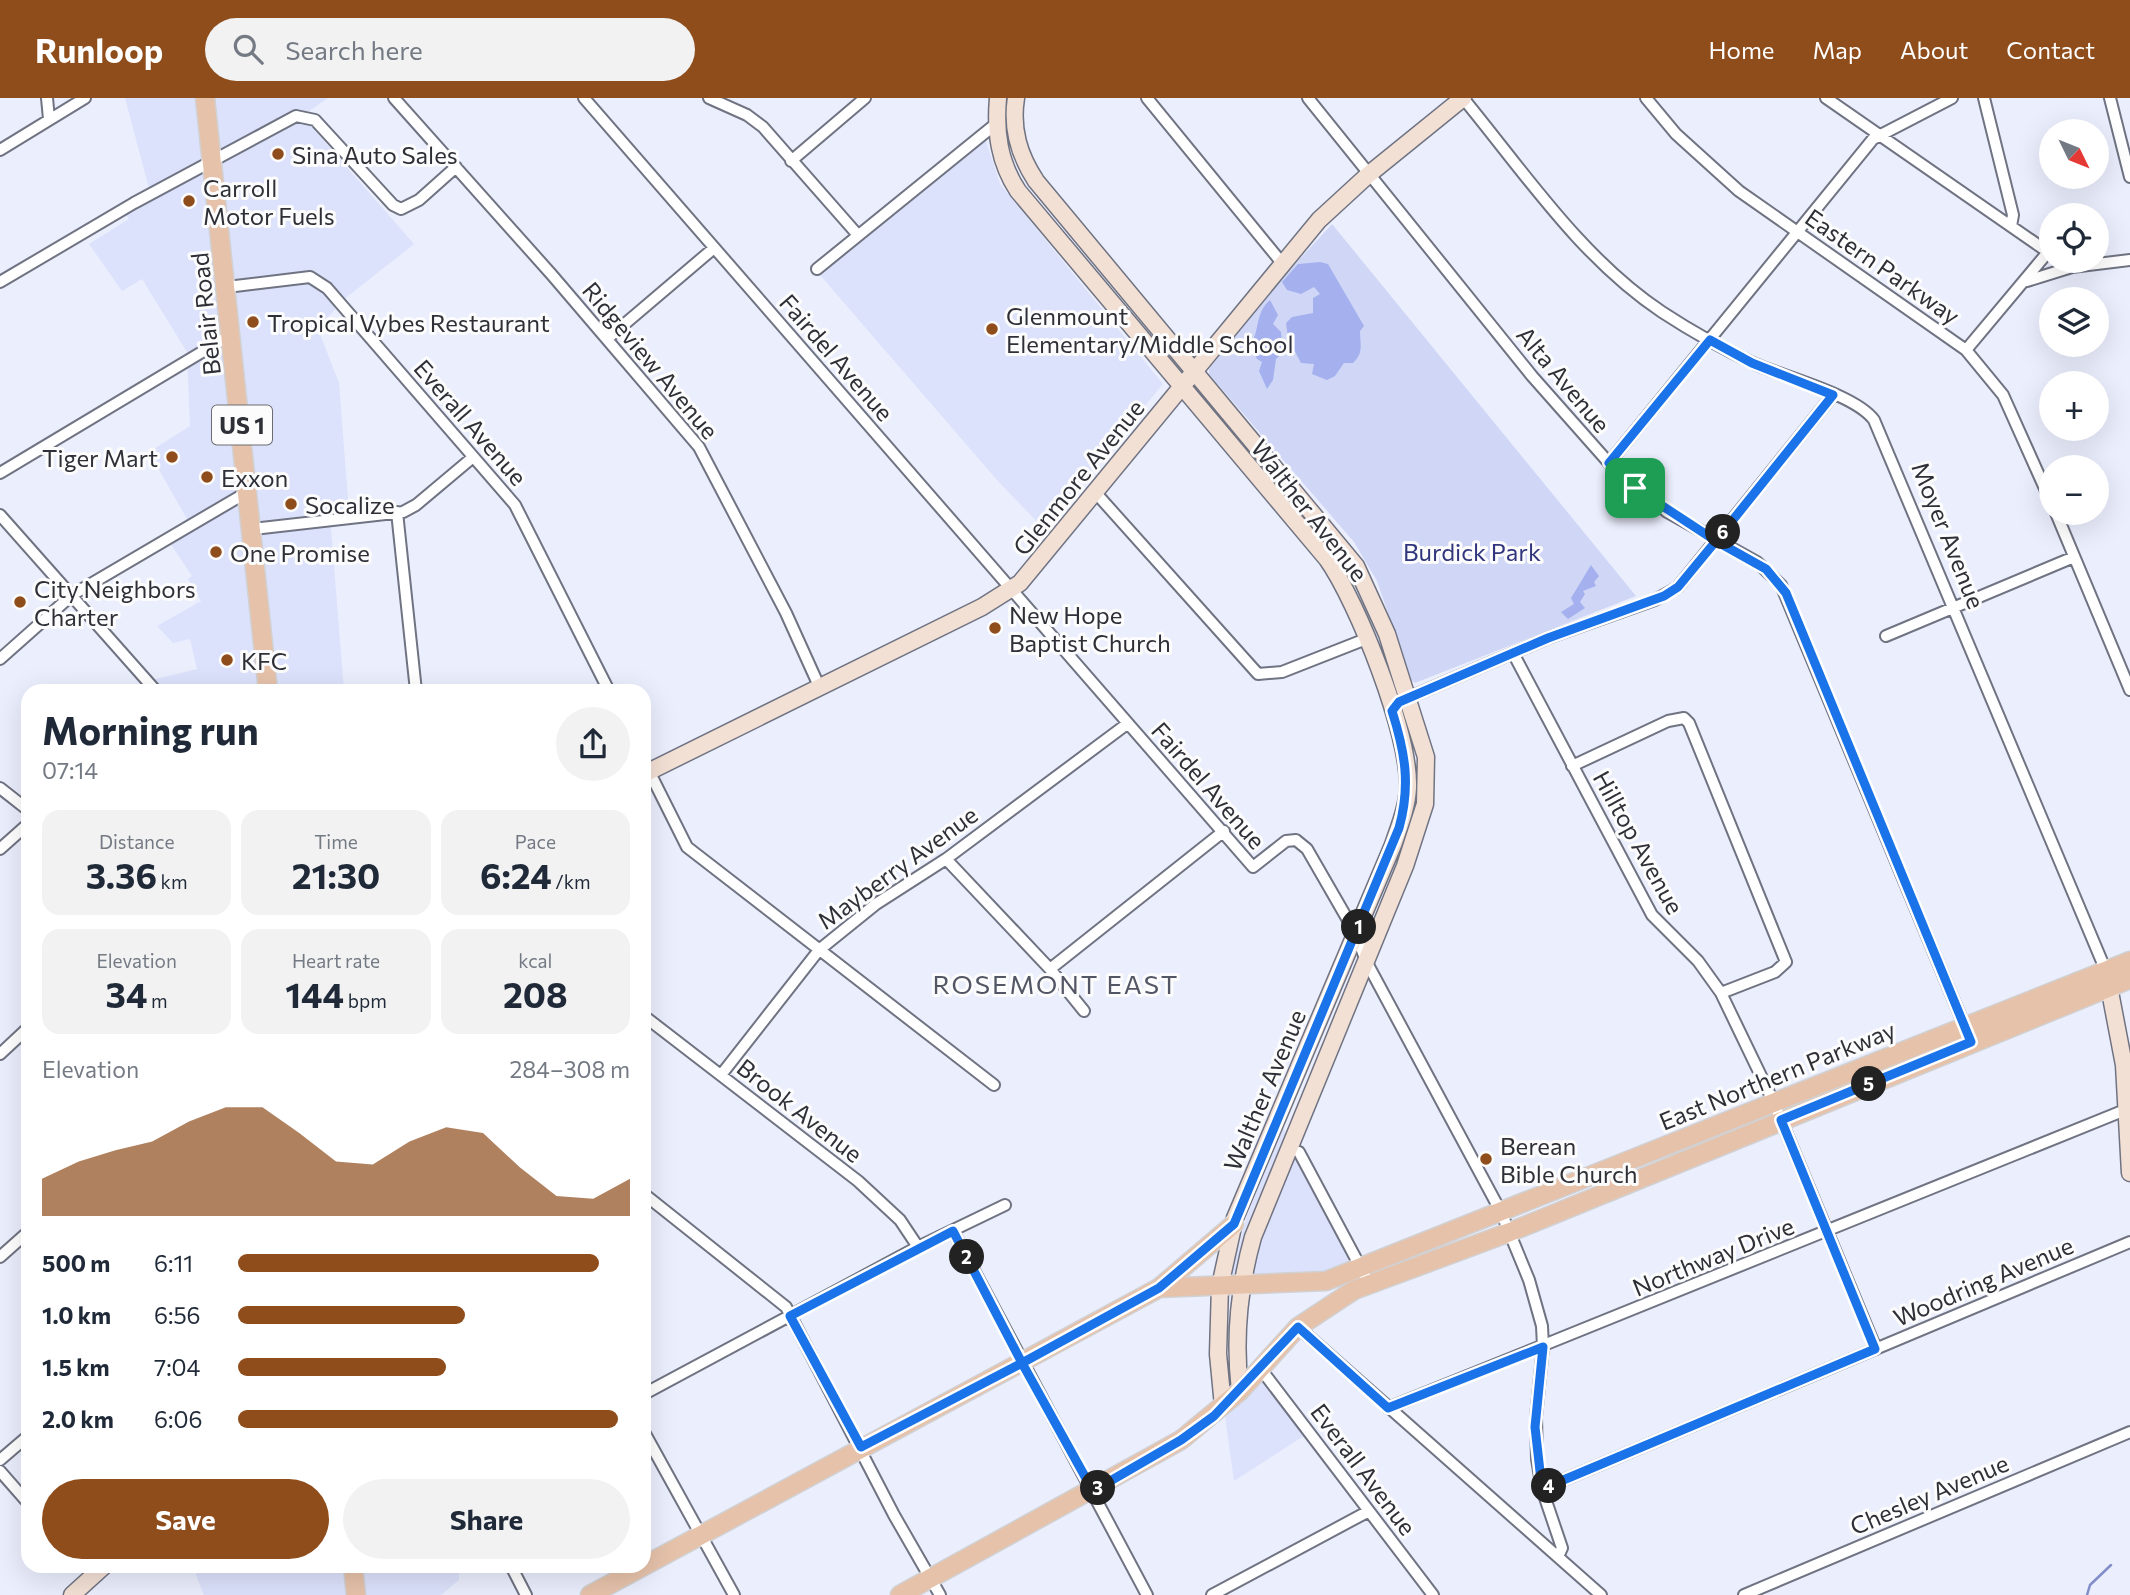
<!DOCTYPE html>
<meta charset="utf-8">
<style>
body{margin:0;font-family:Commissioner,sans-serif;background:#f2f2f3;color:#1f2937;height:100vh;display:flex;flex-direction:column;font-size:26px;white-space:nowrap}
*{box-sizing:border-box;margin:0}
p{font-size:23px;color:#747a83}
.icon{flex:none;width:38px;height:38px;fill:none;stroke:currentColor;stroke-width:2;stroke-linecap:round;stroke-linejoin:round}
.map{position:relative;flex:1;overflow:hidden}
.details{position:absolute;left:21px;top:586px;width:630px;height:889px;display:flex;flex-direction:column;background:#fff;border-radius:21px;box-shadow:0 7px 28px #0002}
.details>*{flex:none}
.needle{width:46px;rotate:133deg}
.tools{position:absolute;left:2039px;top:21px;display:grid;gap:14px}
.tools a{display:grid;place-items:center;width:70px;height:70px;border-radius:50%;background:#fff;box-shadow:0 7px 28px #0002;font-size:35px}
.pin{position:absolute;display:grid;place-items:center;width:60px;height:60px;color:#fff;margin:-30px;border-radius:14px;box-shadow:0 4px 10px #0006}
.km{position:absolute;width:35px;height:35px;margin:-18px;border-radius:50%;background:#222;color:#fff;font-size:19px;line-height:35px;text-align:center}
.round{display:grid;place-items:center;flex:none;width:74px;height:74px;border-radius:37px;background:#f2f2f3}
.headline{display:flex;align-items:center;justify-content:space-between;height:119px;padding:0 21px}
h1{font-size:38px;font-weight:700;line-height:52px}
.metrics{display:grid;grid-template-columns:repeat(3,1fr);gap:10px;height:119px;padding:7px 21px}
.metrics div{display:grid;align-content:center;border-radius:18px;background:#f2f2f3;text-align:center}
.metrics b{font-size:35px;font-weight:700}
.metrics small{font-size:19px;font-weight:400}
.metrics p{font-size:19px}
.chart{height:196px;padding:14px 21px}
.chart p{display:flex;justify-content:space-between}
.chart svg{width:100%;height:126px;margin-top:7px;fill:#8f4d1c;opacity:.7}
.action{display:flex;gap:14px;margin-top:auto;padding:14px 21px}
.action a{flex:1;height:80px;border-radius:42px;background:#8f4d1c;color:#fff;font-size:28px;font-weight:700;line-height:80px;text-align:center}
.action a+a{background:#f2f2f3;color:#1f2937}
ul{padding:0 21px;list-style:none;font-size:23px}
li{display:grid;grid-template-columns:112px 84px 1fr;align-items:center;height:52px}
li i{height:18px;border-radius:9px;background:#8f4d1c}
header{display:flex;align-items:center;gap:42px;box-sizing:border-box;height:98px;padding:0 35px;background:#8f4d1c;color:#fff}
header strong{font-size:33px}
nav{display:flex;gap:38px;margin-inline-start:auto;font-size:24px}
.search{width:490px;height:63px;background:#f2f2f3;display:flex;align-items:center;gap:18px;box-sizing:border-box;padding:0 24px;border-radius:38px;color:#747a83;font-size:26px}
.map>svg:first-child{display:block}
</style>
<header>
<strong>Runloop</strong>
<div class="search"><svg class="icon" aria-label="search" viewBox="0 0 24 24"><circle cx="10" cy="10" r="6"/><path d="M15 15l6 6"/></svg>Search here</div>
<nav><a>Home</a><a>Map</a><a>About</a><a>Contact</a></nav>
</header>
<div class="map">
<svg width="2130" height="1497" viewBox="0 0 2130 1497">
<rect width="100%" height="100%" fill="#ebeefd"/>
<!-- built -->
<path fill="#dce2fb" d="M 125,0 L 328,0 L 302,18 L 414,146 L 343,202 L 318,231 L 339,285 L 349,414 L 330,418 L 344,593 L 161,593 L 152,582 L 197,571 L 190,541 L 173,545 L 157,528 L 201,503 L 188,481 L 192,478 L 164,436 L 187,421 L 149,354 L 190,328 L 187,254 L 142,181 L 122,193 L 89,146 L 129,121 L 123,112 L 150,94 Z
M 986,43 L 1000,86 L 1163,286 L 1043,430 L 997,382 L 820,177 Z
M 1282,1028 L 1360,1170 L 1229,1187 L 1247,1117 Z
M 1261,1269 L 1310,1334 L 1234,1383 L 1223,1304 Z
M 202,1468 L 459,1468 L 459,1482 L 441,1497 L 204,1497 L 196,1477 Z"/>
<!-- green -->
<path fill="#d0d7f6" d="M 1332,126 L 1636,498 L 1415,585 L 1411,582 L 1377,483 L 1354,444 L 1209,276 L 1209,271 L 1275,188 Z"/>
<!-- forest -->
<path fill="#a4b1ee" d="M 1320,164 L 1328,166 L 1364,228 L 1360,233 C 1360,247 1364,255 1353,265 L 1344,265 L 1335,278 L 1327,282 L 1312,276 L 1314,266 L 1301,265 L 1288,240 L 1286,225 L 1292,219 L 1313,215 L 1313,200 L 1320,196 L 1314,189 L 1301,196 L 1287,192 L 1282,184 L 1298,166 Z
M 1270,202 L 1278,217 L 1273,226 L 1281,234 L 1283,255 L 1276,261 L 1273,282 L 1267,291 L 1259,273 L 1262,264 L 1257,261 L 1251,246 C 1260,231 1255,215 1270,202 Z
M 1591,467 L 1599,478 L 1594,484 L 1596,488 L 1583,493 L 1585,496 L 1580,504 L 1585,510 L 1568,521 L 1561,514 L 1574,506 L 1571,500 Z"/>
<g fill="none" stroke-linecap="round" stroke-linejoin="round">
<!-- stream -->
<path stroke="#828ec9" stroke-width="2.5" d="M 2087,1497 L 2090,1487 L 2111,1467"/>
<!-- street casing -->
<g stroke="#6f7382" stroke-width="14">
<path id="street" d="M 47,0 L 49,21
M 394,0 L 552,177 L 699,349 L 786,515 L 819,588
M 584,0 L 1253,769 L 1286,743 L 1296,742 L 1307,751 L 1356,836 L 1366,863 L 1501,1114 L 1529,1182 L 1542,1228 L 1543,1249 L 1536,1319 L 1537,1361 L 1542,1391 L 1562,1450 L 1558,1459
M 709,0 L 747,17 L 763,29 L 857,136
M 1147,0 L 1282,165
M 1308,0 L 1532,278 L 1609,365 L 1667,414 L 1757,464 L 1781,487 L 1967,934
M 1463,0 C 1524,74 1581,160 1662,214 C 1691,233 1723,251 1755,266 C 1785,279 1856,297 1874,322 L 2106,873
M 1646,0 L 1676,36 L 1739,93 L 1966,252 L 2003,297 L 2051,404
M 1826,0 L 2051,156
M 1984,0 L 2013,117 L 2011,128
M 2110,0 L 2130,79
M 0,52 L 85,0
M 791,63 L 865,0
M 817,171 L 997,25
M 2027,183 L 2072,169 L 2130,162
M 0,184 L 134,105 L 296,18 L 315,22 L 393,107 L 401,111 L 419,102 L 456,69
M 227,189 L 310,179 L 327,190 L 515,407 L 609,593
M 607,241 L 714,150
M 1966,252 L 2048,154
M 1609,365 L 1873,41 L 1952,0
M 0,375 L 232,236
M 1095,394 L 1258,576 L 1282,574 L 1366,541
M 397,414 L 416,593
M 2056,415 L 2130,592
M 0,417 L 156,593
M 253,431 L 403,414 L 416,407 L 472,360
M 1886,538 L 2074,459
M 1513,555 L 1652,817 L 1698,863 L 1721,895 L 1774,1005 L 1876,1251
M 0,561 L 72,497 L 249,393
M 1401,603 L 1548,540 L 1655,502 L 1678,489 L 1833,297
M 644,663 L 687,749 L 994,987
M 1572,668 L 1668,623 L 1684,620 L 1689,625 L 1786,864 L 1775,874 L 1721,895
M 0,690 L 28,712
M 0,751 L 28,726
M 946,761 L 1050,871 L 1084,913
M 1050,871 L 1224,733
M 644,918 L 858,1083 L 900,1122 L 918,1149
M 0,956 L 28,930
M 721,977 L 819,852 L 876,806 L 946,761 L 1127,626
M 1299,1054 L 1370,1187
M 644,1096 L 786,1209 L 894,1417 L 940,1497
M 953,1133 L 1147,1497
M 0,1159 L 28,1134
M 1298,1229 L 1601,1497
M 1260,1270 L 1433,1497
M 644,1296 L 918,1149 L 1005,1107
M 1388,1310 L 2130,1010
M 644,1334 L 734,1497
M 0,1362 L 28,1338
M 0,1373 L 28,1405
M 1542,1391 L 2130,1144
M 511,1468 L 526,1497
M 1212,1497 L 1369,1413
M 1744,1497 L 2130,1334"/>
</g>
<!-- secondary casing -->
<g stroke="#6f7382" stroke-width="19">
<path id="secondary" d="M 998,0 C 995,34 999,64 1018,93 L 1327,461 C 1358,505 1410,637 1408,690 C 1407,710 1399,729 1393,747 L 1235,1120 L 1220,1188 L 1218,1256 L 1223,1308
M 1016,0 C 1011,31 1019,57 1036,83 L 1356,468 L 1387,536 L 1426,659 L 1425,706 L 1405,768 L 1253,1139 C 1239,1189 1234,1241 1240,1293
M 644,676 L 982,509 L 1020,485 L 1319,122 L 1368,77 L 1463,0
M 2107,878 L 2124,967 L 2130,1075
M 72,1497 L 104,1468"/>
</g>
<!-- primary casing -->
<g stroke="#d1d1d3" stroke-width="21">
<path id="primary" d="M 205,0 L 268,593
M 1159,1190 L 1234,1126
M 353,1468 L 356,1497
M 590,1497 L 1159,1190 L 1326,1183 L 2130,863
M 900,1497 L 1181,1342 L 1240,1293 L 1298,1229 L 1354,1192 L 1510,1134 L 2130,881"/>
</g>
<!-- street -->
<use href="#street" stroke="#fff" stroke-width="10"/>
<!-- secondary -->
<use href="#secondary" stroke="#f3e0d5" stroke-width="16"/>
<!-- primary -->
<use href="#primary" stroke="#e6c2aa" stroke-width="18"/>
</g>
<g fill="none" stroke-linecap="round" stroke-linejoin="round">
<!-- route casing -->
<g stroke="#fff" stroke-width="14">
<path id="route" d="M 1635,390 L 1716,443 L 1678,489 L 1664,498 L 1548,540 L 1399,604 L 1392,613 C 1405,654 1411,687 1399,730 L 1234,1126 L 1159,1190 L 1022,1265 L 953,1133 L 790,1218 L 861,1349 L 1022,1265 L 1093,1393 L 1181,1342 L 1214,1318 L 1298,1229 L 1388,1310 L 1543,1249 L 1535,1329 L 1542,1391 L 1875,1251 L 1781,1022 L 1971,944 L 1786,495 L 1766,471 L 1716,443 L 1833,297 L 1752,265 L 1710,242 L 1609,365 L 1635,390"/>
</g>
<!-- route -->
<use href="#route" stroke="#1a73e8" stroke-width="9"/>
</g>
<!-- markers -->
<g fill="#8f4d1c" stroke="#fcfcfc" stroke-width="2.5">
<circle cx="278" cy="56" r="7"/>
<circle cx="189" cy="103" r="7"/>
<circle cx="253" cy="224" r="7"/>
<circle cx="992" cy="231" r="7"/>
<circle cx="172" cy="359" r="7"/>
<circle cx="207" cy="379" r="7"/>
<circle cx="291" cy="406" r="7"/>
<circle cx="216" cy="454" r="7"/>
<circle cx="20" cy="504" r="7"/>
<circle cx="995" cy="530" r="7"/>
<circle cx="227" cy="562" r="7"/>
<circle cx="1486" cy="1061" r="7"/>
</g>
<g text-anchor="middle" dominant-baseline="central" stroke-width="6" stroke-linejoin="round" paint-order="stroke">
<!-- shield labels -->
<rect fill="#fcfcfc" stroke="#6c6d72" stroke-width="2" x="212" y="307.5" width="60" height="39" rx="5"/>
<g font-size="23" font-weight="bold" fill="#2f3037">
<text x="242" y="327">US 1</text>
</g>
<!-- poi labels -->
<g font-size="24" fill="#2f3037" stroke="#fcfcfc" text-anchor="start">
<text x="292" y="56">Sina Auto Sales</text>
<text x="203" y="89">Carroll<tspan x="203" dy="28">Motor Fuels</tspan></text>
<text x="1006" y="217">Glenmount<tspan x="1006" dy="28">Elementary/Middle School</tspan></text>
<text x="267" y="224">Tropical Vybes Restaurant</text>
<text x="158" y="359" text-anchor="end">Tiger Mart</text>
<text x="221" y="379">Exxon</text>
<text x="305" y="406">Socalize</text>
<text x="230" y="454">One Promise</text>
<text x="34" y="490">City Neighbors<tspan x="34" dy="28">Charter</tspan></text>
<text x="1009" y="516">New Hope<tspan x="1009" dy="28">Baptist Church</tspan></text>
<text x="241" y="562">KFC</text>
<text x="1500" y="1047">Berean<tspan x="1500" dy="28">Bible Church</tspan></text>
</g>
<!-- street labels -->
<g font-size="24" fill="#2f3037" stroke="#fcfcfc">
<text transform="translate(1883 168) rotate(35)">Eastern Parkway</text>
<text transform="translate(205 216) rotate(-96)">Belair Road</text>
<text transform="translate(837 259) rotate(49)">Fairdel Avenue</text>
<text transform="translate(651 262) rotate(50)">Ridgeview Avenue</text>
<text transform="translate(1564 281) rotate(50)">Alta Avenue</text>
<text transform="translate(471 324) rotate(49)">Everall Avenue</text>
<text transform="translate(1078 379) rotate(-51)">Glenmore Avenue</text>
<text transform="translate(1310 412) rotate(52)">Walther Avenue</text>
<text transform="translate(1949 437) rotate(68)">Moyer Avenue</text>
<text transform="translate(1209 687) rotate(49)">Fairdel Avenue</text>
<text transform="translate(1639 744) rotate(61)">Hilltop Avenue</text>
<text transform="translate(897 769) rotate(-36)">Mayberry Avenue</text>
<text transform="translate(1777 977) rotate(-22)">East Northern Parkway</text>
<text transform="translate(1264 992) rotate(-67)">Walther Avenue</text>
<text transform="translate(800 1012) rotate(38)">Brook Avenue</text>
<text transform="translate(1713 1158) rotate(-22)">Northway Drive</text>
<text transform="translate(1983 1183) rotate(-23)">Woodring Avenue</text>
<text transform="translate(1364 1371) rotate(53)">Everall Avenue</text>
<text transform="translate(1929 1396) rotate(-23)">Chesley Avenue</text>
</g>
<!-- park labels -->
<g font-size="24" fill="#30367e" stroke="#fcfcfc">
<text x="1472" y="453">Burdick Park</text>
</g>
<!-- neighbourhood labels -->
<g font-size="26" letter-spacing="2" fill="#535665" stroke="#fcfcfc">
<text x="1056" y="885">ROSEMONT EAST</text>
</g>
</g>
</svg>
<div class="tools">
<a><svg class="needle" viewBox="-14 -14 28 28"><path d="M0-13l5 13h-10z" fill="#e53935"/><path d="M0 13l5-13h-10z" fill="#747a83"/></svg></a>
<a><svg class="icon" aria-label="locate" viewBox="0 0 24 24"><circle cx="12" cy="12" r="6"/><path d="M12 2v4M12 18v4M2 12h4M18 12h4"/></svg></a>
<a><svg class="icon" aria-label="layers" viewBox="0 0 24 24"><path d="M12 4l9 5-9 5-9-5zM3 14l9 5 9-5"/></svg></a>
<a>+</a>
<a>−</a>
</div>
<div class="pin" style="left:1635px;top:390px;background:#1e9e55"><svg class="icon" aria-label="arrive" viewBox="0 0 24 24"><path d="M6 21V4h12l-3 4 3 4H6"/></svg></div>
<b class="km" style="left:1359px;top:829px">1</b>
<b class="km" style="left:967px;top:1159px">2</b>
<b class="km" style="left:1098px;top:1390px">3</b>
<b class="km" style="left:1549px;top:1388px">4</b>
<b class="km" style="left:1869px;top:986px">5</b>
<b class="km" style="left:1723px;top:434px">6</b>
<section class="details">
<div class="headline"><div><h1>Morning run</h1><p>07:14</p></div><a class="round"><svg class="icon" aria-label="share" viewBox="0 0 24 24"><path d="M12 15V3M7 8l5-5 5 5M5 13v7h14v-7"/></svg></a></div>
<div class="metrics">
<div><p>Distance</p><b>3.36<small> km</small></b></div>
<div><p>Time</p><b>21:30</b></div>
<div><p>Pace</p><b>6:24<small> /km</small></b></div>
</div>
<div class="metrics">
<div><p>Elevation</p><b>34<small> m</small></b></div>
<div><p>Heart rate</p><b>144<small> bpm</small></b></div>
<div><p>kcal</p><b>208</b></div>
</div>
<div class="chart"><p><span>Elevation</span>284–308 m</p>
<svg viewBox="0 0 160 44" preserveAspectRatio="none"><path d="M0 44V31L10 25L20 21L30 18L40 11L50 6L60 6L70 15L80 25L90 26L100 18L110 13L120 15L130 27L140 37L150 38L160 31V44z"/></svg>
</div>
<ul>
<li><b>500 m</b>6:11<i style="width:92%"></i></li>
<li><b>1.0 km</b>6:56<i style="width:58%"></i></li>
<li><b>1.5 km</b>7:04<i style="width:53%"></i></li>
<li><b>2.0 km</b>6:06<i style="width:97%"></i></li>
</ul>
<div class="action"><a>Save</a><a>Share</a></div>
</section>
</div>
